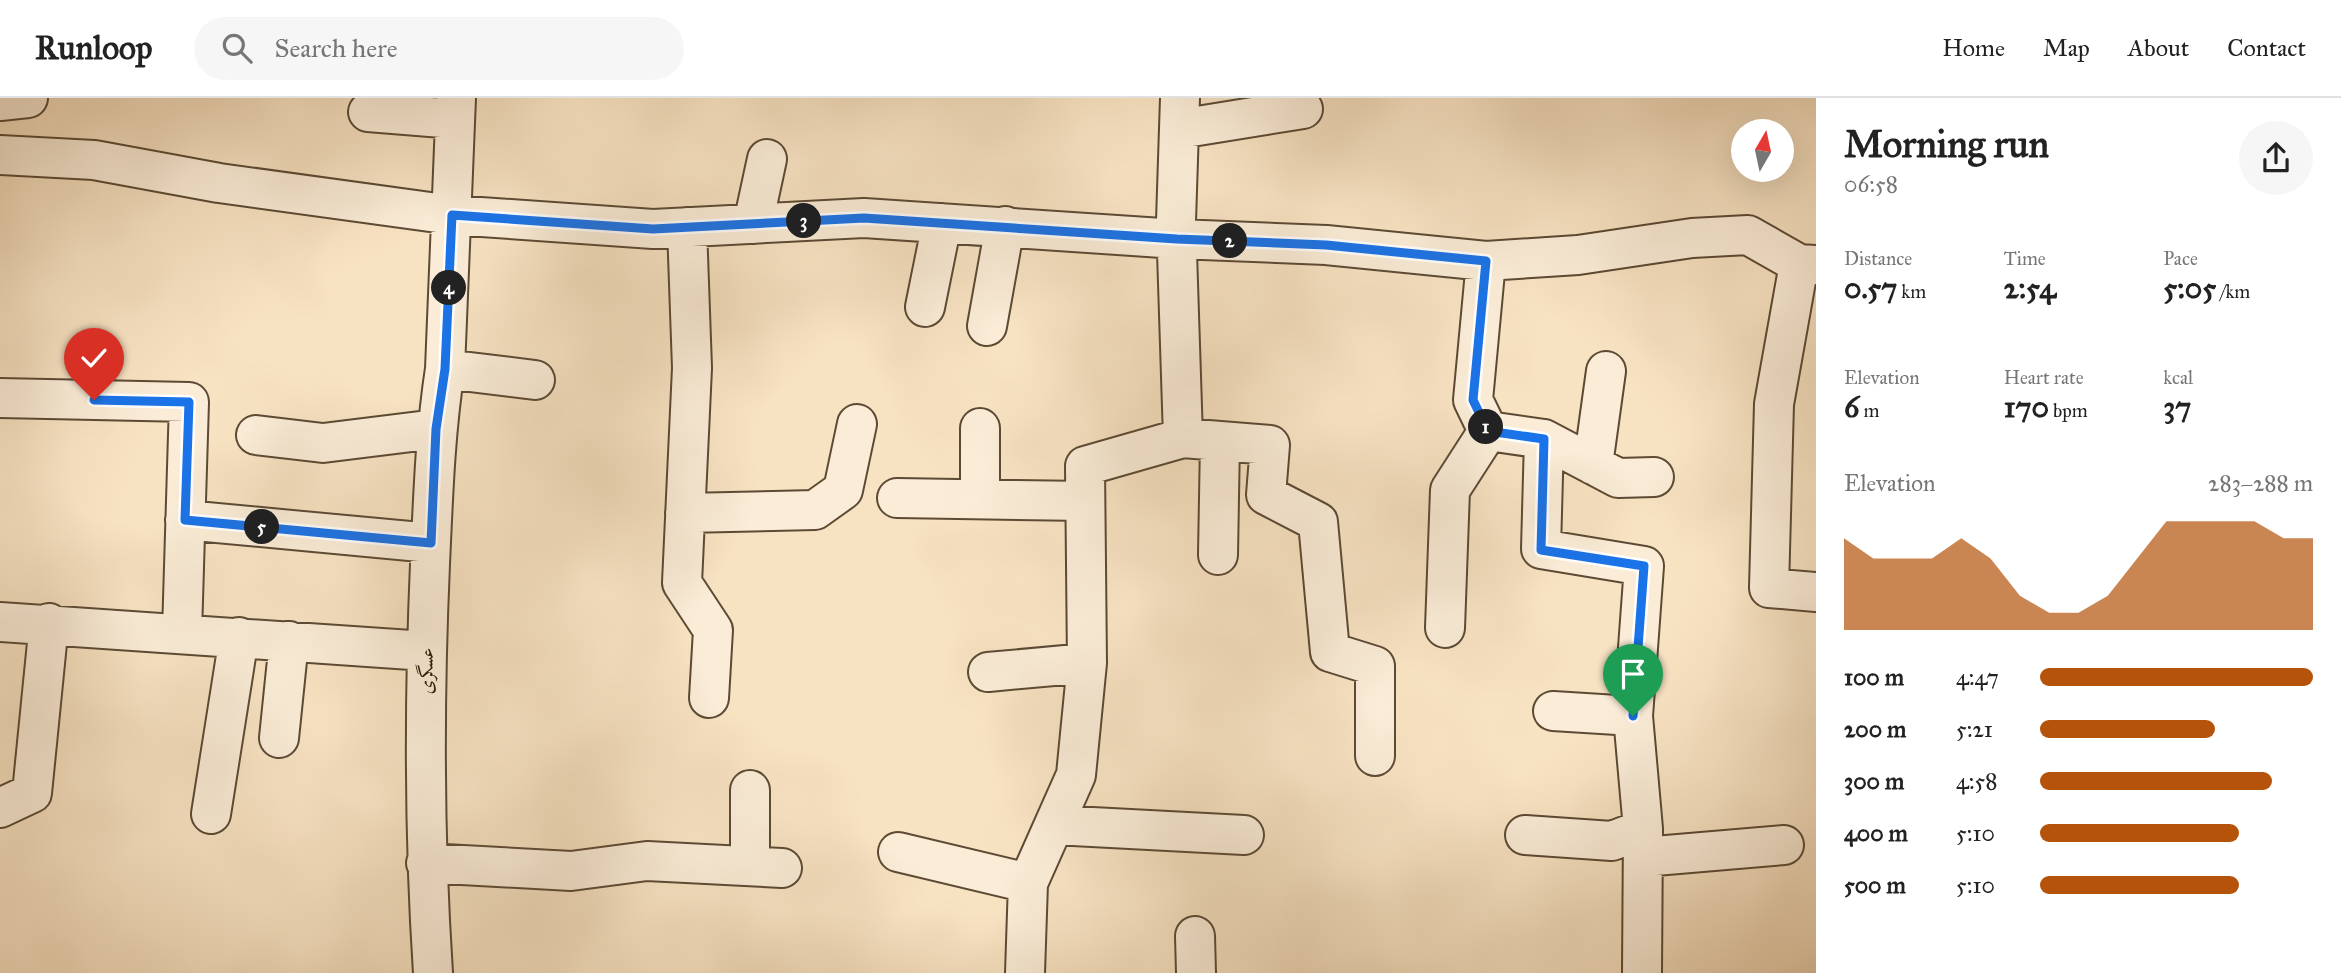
<!DOCTYPE html>
<meta charset="utf-8">
<style>
body{margin:0;font-family:"IM FELL Great Primer",Amiri,serif;background:#f6f6f6;color:#222;height:100vh;display:flex;flex-direction:column;font-size:26px;white-space:nowrap}
*{box-sizing:border-box;margin:0}
p{font-size:23px;color:#767676}
.icon{flex:none;width:38px;height:38px;fill:none;stroke:currentColor;stroke-width:2;stroke-linecap:round;stroke-linejoin:round}
.map{position:relative;flex:1;overflow:hidden}
.sheet{display:flex;flex-direction:column;background:#fff;width:525px}
.sheet>*{flex:none}
.needle{width:46px;rotate:9deg}
.tools{position:absolute;left:1731px;top:21px;display:grid;gap:14px}
.tools a{display:grid;place-items:center;width:63px;height:63px;border-radius:50%;background:#fff;box-shadow:0 7px 28px #0002;font-size:35px}
.pin{position:absolute;display:grid;place-items:center;width:60px;height:60px;color:#fff;margin:-72px -30px;border-radius:50% 50% 50% 0;rotate:-45deg;box-shadow:0 0 7px #0007}
.pin .icon{rotate:45deg}
.km{position:absolute;width:35px;height:35px;margin:-18px;border-radius:50%;background:#222;color:#fff;font-size:19px;line-height:35px;text-align:center}
.round{display:grid;place-items:center;flex:none;width:74px;height:74px;border-radius:37px;background:#f6f6f6}
.summary{display:flex;align-items:center;justify-content:space-between;height:119px;padding:0 28px}
h1{font-size:38px;font-weight:800;line-height:52px}
.stats{display:grid;grid-template-columns:repeat(3,1fr);gap:10px;height:119px;padding:7px 28px}
.stats div{display:grid;align-content:center}
.stats b{font-size:30px;font-weight:800}
.stats small{font-size:19px;font-weight:400}
.stats p{font-size:19px}
.chart{height:196px;padding:14px 28px}
.chart p{display:flex;justify-content:space-between}
.chart svg{width:100%;height:126px;margin-top:7px;fill:#b45309;opacity:.7}
ul{padding:0 28px;list-style:none;font-size:23px}
li{display:grid;grid-template-columns:112px 84px 1fr;align-items:center;height:52px}
li i{height:18px;border-radius:9px;background:#b45309}
header{display:flex;align-items:center;gap:42px;box-sizing:border-box;height:98px;padding:0 35px;background:#fff;border-bottom:2px solid #e0e0e0}
header strong{font-size:33px}
nav{display:flex;gap:38px;margin-inline-start:auto;font-size:24px}
.search{width:490px;height:63px;background:#f6f6f6;display:flex;align-items:center;gap:18px;box-sizing:border-box;padding:0 24px;border-radius:38px;color:#767676;font-size:26px}
main{display:flex;flex:1;min-height:0}
.map>svg:first-child{display:block}
</style>
<header>
<strong>Runloop</strong>
<div class="search"><svg class="icon" aria-label="search" viewBox="0 0 24 24"><circle cx="10" cy="10" r="6"/><path d="M15 15l6 6"/></svg>Search here</div>
<nav><a>Home</a><a>Map</a><a>About</a><a>Contact</a></nav>
</header>
<main>
<div class="map">
<svg width="1816" height="875" viewBox="0 0 1816 875">
<rect width="100%" height="100%" fill="#f7e2c2"/>
<filter id="stains"><feTurbulence type="fractalNoise" baseFrequency=".00286" numOctaves="4"/><feColorMatrix values="0 0 0 0 .2 0 0 0 0 .09 0 0 0 0 .02 0 0 0 .5 -.17"/></filter>
<radialGradient id="worn" r=".72"><stop offset=".6" stop-color="#630" stop-opacity="0"/><stop offset="1" stop-color="#630" stop-opacity=".3"/></radialGradient>
<g fill="none" stroke-linecap="round" stroke-linejoin="round">
<!-- minor casing -->
<g stroke="#5c4a34" stroke-width="42">
<path id="minor" d="M 456,0 L 445,271 L 535,282
M 0,3 L 28,0
M 368,14 L 455,21
M 1179,31 L 1303,11
M 0,57 L 94,62 L 219,85 L 452,117 L 653,131 L 864,120 L 1177,141 L 1326,147 L 1486,163 L 1578,157 L 1692,140 L 1748,137 L 1799,166 L 1816,167
M 753,126 L 767,61
M 687,129 L 692,270 L 682,485 L 713,532 L 709,600
M 1486,163 L 1473,302 L 1488,333 L 1544,341 L 1541,451 L 1644,468 L 1633,618 L 1643,731 L 1642,875
M 1799,166 L 1774,306 L 1769,490 L 1816,494
M 925,209 L 942,125
M 987,228 L 1005,128
M 0,300 L 189,304 L 182,535
M 256,337 L 323,345 L 436,331
M 1183,340 L 1270,347 L 1266,397 L 1318,424 L 1330,554 L 1375,568 L 1375,658
M 1544,341 L 1618,380 L 1654,379
M 1593,367 L 1606,273
M 897,400 L 1085,403
M 980,401 L 980,330
M 685,415 L 815,412 L 843,392 L 857,326
M 185,422 L 431,445
M 1218,457 L 1220,343
M 0,524 L 426,553
M 1445,530 L 1450,392 L 1488,333
M 988,574 L 1087,565
M 1553,613 L 1633,618
M 279,640 L 289,543
M 750,692 L 750,768
M 0,710 L 32,695 L 49,525
M 211,716 L 239,539
M 1054,727 L 1244,737
M 1525,737 L 1612,743 L 1643,731
M 898,754 L 1028,785
M 1643,759 L 1784,747
M 426,765 L 571,773 L 647,763 L 782,770
M 1195,838 L 1196,875
M 433,875 C 424,739 424,603 430,466 C 433,401 435,336 445,271
M 1025,875 L 1028,785 L 1076,677 L 1087,565 L 1085,368 L 1183,340 L 1176,123 L 1180,0"/>
</g>
<!-- minor -->
<use href="#minor" stroke="#faecd7" stroke-width="38"/>
</g>
<g fill="none" stroke-linecap="round" stroke-linejoin="round">
<!-- route casing -->
<g stroke="#fff" stroke-width="14">
<path id="route" d="M 94,302 L 189,304 L 185,422 L 431,445 L 436,331 L 445,271 L 452,117 L 653,131 L 864,120 L 1177,141 L 1326,147 L 1486,163 L 1473,302 L 1488,333 L 1544,341 L 1541,452 L 1644,468 L 1633,618"/>
</g>
<!-- route -->
<use href="#route" stroke="#1a73e8" stroke-width="9"/>
</g>
<g text-anchor="middle" dominant-baseline="central" stroke-width="6" stroke-linejoin="round" paint-order="stroke">
<!-- street labels -->
<g font-size="19" fill="#281704" stroke="#faecd7">
<text transform="translate(426 573) rotate(-89)">عسگری</text>
</g>
</g>
<rect width="100%" height="100%" filter="url(#stains)"/>
<rect width="100%" height="100%" fill="url(#worn)"/>
</svg>
<div class="tools">
<a><svg class="needle" viewBox="-14 -14 28 28"><path d="M0-13l5 13h-10z" fill="#e53935"/><path d="M0 13l5-13h-10z" fill="#767676"/></svg></a>
</div>
<div class="pin" style="left:1633px;top:618px;background:#1e9e55"><svg class="icon" aria-label="arrive" viewBox="0 0 24 24"><path d="M6 21V4h12l-3 4 3 4H6"/></svg></div>
<div class="pin" style="left:94px;top:302px;background:#d93025"><svg class="icon" aria-label="check" viewBox="0 0 24 24"><path d="M5 12l5 5 9-10"/></svg></div>
<b class="km" style="left:1486px;top:329px">1</b>
<b class="km" style="left:1230px;top:143px">2</b>
<b class="km" style="left:804px;top:123px">3</b>
<b class="km" style="left:449px;top:190px">4</b>
<b class="km" style="left:262px;top:429px">5</b>
</div>
<section class="sheet">
<div class="summary"><div><h1>Morning run</h1><p>06:58</p></div><a class="round"><svg class="icon" aria-label="share" viewBox="0 0 24 24"><path d="M12 15V3M7 8l5-5 5 5M5 13v7h14v-7"/></svg></a></div>
<div class="stats">
<div><p>Distance</p><b>0.57<small> km</small></b></div>
<div><p>Time</p><b>2:54</b></div>
<div><p>Pace</p><b>5:05<small> /km</small></b></div>
</div>
<div class="stats">
<div><p>Elevation</p><b>6<small> m</small></b></div>
<div><p>Heart rate</p><b>170<small> bpm</small></b></div>
<div><p>kcal</p><b>37</b></div>
</div>
<div class="chart"><p><span>Elevation</span>283–288 m</p>
<svg viewBox="0 0 160 44" preserveAspectRatio="none"><path d="M0 44V12L10 19L20 19L30 19L40 12L50 19L60 32L70 38L80 38L90 32L100 19L110 6L120 6L130 6L140 6L150 12L160 12V44z"/></svg>
</div>
<ul>
<li><b>100 m</b>4:47<i style="width:100%"></i></li>
<li><b>200 m</b>5:21<i style="width:64%"></i></li>
<li><b>300 m</b>4:58<i style="width:85%"></i></li>
<li><b>400 m</b>5:10<i style="width:73%"></i></li>
<li><b>500 m</b>5:10<i style="width:73%"></i></li>
</ul>
</section>
</main>
